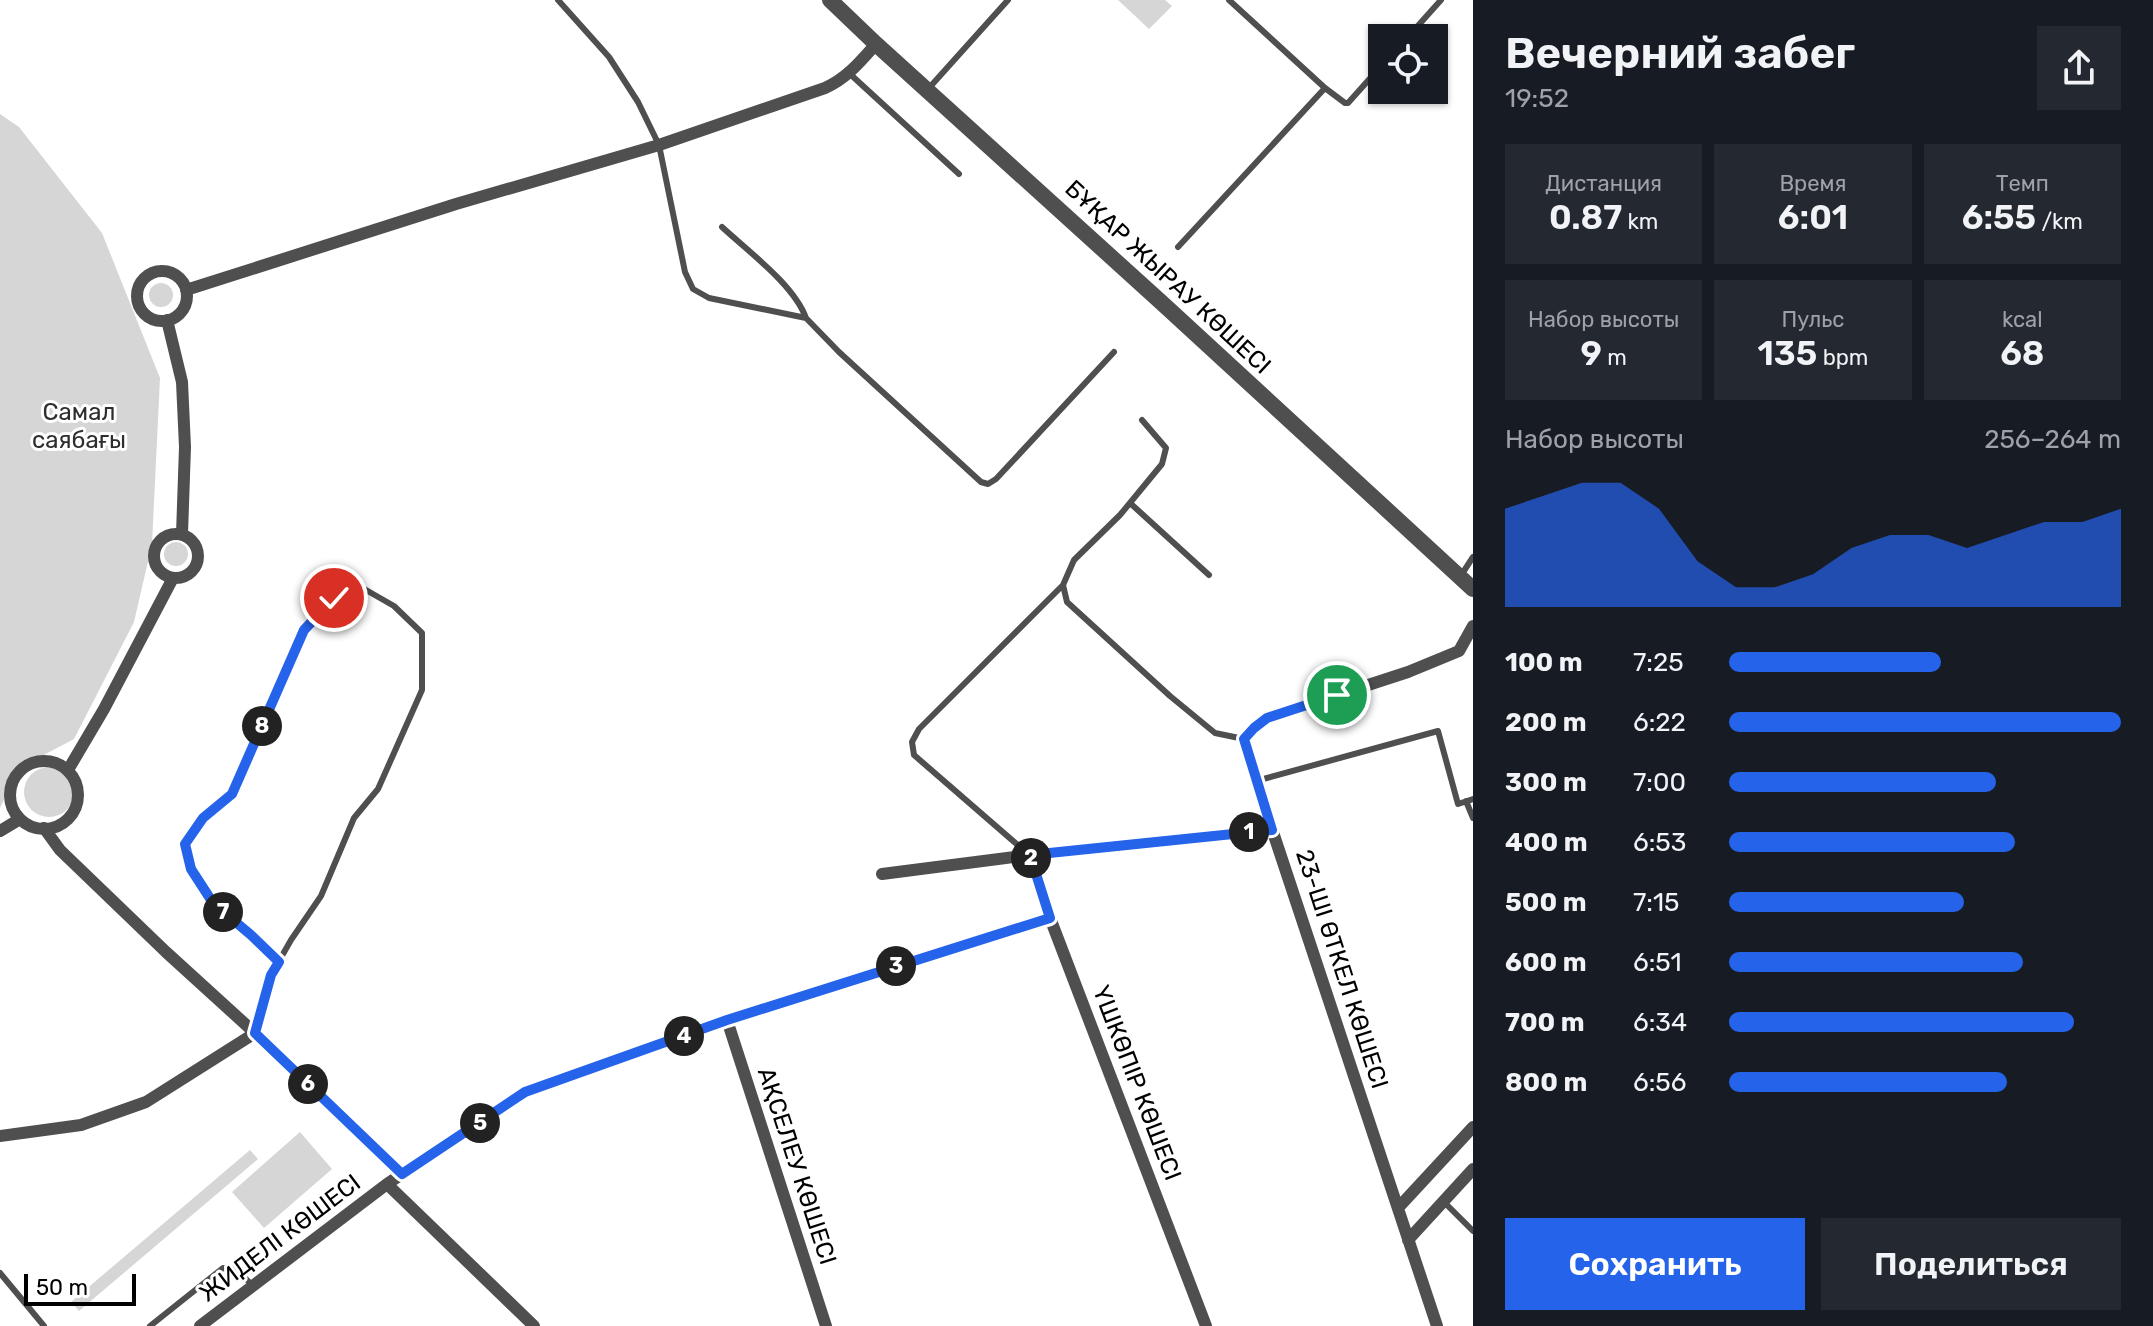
<!DOCTYPE html>
<html lang="ru">
<meta charset="utf-8">
<style>
body{margin:0;font-family:Rubik,sans-serif;background:#242831;color:#f1f3f6;height:100vh;display:flex;flex-direction:column;font-size:30px;white-space:nowrap}
*{box-sizing:border-box;margin:0}
p{font-size:26px;color:#9ea1a6}
.icon{flex:none;width:44px;height:44px;fill:none;stroke:currentColor;stroke-width:2;stroke-linecap:round;stroke-linejoin:round}
.map{position:relative;flex:1;overflow:hidden}
.drawer{display:flex;flex-direction:column;background:#171b24;width:680px}
.drawer>*{flex:none}
.buttons{position:absolute;left:1368px;top:24px;display:grid;gap:16px}
.buttons a{display:grid;place-items:center;width:80px;height:80px;border-radius:0px;background:#171b24;box-shadow:0 2px 6px #0004;font-size:40px}
.scale{position:absolute;left:24px;bottom:20px;width:112px;box-sizing:border-box;padding-left:8px;border:4px solid #000;border-top:0;font-size:22px;line-height:28px;white-space:nowrap;color:#000;-webkit-text-stroke:6px #fff;paint-order:stroke}
.pin{position:absolute;display:grid;place-items:center;width:68px;height:68px;color:#fff;margin:-34px;border:4px solid #fff;border-radius:50%;box-shadow:0 2px 8px #0007}
.km{position:absolute;width:40px;height:40px;margin:-20px;border-radius:50%;background:#222;color:#fff;font-size:22px;line-height:40px;text-align:center}
.round{display:grid;place-items:center;flex:none;width:84px;height:84px;border-radius:0px;background:#242831}
.head{display:flex;align-items:center;justify-content:space-between;height:136px;padding:0 32px}
h1{font-size:44px;font-weight:600;line-height:60px}
.figures{display:grid;grid-template-columns:repeat(3,1fr);gap:12px;height:136px;padding:8px 32px}
.figures div{display:grid;align-content:center;border-radius:0px;background:#242831;text-align:center}
.figures b{font-size:34px;font-weight:600}
.figures small{font-size:22px;font-weight:400}
.figures p{font-size:22px}
.chart{height:224px;padding:16px 32px}
.chart p{display:flex;justify-content:space-between}
.chart svg{width:100%;height:144px;margin-top:8px;fill:#2563eb;opacity:.7}
.cta{display:flex;gap:16px;margin-top:auto;padding:16px 32px}
.cta a{flex:1;height:92px;border-radius:0px;background:#2563eb;color:#fff;font-size:32px;font-weight:600;line-height:92px;text-align:center}
.cta a+a{background:#242831;color:#f1f3f6}
ul{padding:0 32px;list-style:none;font-size:26px}
li{display:grid;grid-template-columns:128px 96px 1fr;align-items:center;height:60px}
li i{height:20px;border-radius:10px;background:#2563eb}
main{display:flex;flex:1;min-height:0}
.map>svg:first-child{display:block}
</style>
<main>
<div class="map">
<svg width="1473" height="1326" viewBox="0 0 1473 1326">
<rect width="100%" height="100%" fill="#fff"/>
<!-- green -->
<path fill="#d6d6d6" d="M 1118,0 L 1165,0 L 1172,6 L 1149,29 Z
M 0,114 L 19,127 L 102,233 L 160,378 L 152,544 L 134,622 L 74,739 L 19,768 L 0,808 Z
M149 295a12 12 0 1 1 24 0a12 12 0 1 1-24 0Z
M164 554a12 12 0 1 1 24 0a12 12 0 1 1-24 0Z
M24 792a25 25 0 1 1 50 0a25 25 0 1 1-50 0Z
M 300,1132 L 332,1169 L 264,1228 L 232,1192 Z
M 250,1150 L 258,1159 L 79,1311 L 71,1302 Z"/>
<g fill="none" stroke-linecap="round" stroke-linejoin="round">
<!-- service -->
<path stroke="#4f4f4f" stroke-width="6" d="M 558,0 L 609,57 L 638,102 L 659,145 L 685,272 L 693,289 L 709,298 L 806,318 L 839,352 L 981,482 L 988,484 L 996,479 L 1114,352
M 1229,0 L 1325,88 L 1345,103 L 1348,103 L 1382,65
M 1407,38 L 1441,0
M 850,74 L 959,174
M 929,88 L 1008,0
M 722,227 C 749,252 794,285 806,318
M 1178,247 L 1325,88
M 1142,420 L 1166,448 L 1162,464 L 1120,515 L 1074,560 L 1063,585 L 1067,602 L 1170,696 L 1215,733 L 1244,739
M 1130,503 L 1209,575
M 1460,577 L 1473,557
M 1256,781 L 1438,731 L 1458,804 L 1473,799
M 1466,801 L 1473,818
M 1027,853 L 914,755 L 912,742 L 919,729 L 1063,585
M 255,1033 L 271,975 L 291,940 L 321,896 L 354,818 L 378,789 L 422,690 L 422,633 L 394,606 L 359,586 L 334,598 L 304,630 L 232,794 L 203,818 L 185,844 L 191,869 L 213,903 L 251,935 L 279,962
M 1443,1201 L 1473,1231
M 0,1273 L 44,1326
M 150,1326 L 223,1268 L 236,1269 L 253,1286"/>
<!-- minor -->
<path stroke="#4f4f4f" stroke-width="12" d="M137 296a25 25 0 1 1 50 0a25 25 0 1 1-50 0Z
M 186,290 L 456,204 L 659,145 L 825,88 C 847,78 860,62 876,44
M 167,320 L 182,382 L 185,447 L 182,534
M154 556a22 22 0 1 1 44 0a22 22 0 1 1-44 0Z
M10 795a34 34 0 1 1 68 0a34 34 0 1 1-68 0Z
M 68,770 L 104,709 L 173,578
M 44,828 L 60,850 L 166,952 L 255,1033 L 402,1174
M 0,831 L 20,819
M 1030,855 L 1050,918 L 1206,1326
M 882,874 L 1030,855 L 1272,830
M 727,1020 L 826,1326
M 0,1136 L 81,1125 L 146,1102 L 255,1033
M 387,1184 L 534,1326
M 1398,1208 L 1473,1127
M 1408,1240 L 1473,1169
M 200,1326 L 387,1184 L 525,1092 L 727,1020 L 1050,918
M 1437,1326 L 1256,781 L 1244,739 L 1254,728 L 1267,718 L 1408,672 L 1459,651 L 1473,626"/>
<!-- tertiary -->
<path stroke="#4f4f4f" stroke-width="16" d="M 830,0 L 876,44 L 1162,303 L 1473,589"/>
</g>
<g fill="none" stroke-linecap="round" stroke-linejoin="round">
<!-- route casing -->
<g stroke="#fff" stroke-width="16">
<path id="route" d="M 334,598 L 304,630 L 232,794 L 203,818 L 185,844 L 191,869 L 213,903 L 251,935 L 279,962 L 271,975 L 255,1033 L 402,1174 L 525,1092 L 727,1020 L 1050,918 L 1030,855 L 1272,830 L 1244,739 L 1254,728 L 1267,718 L 1337,695"/>
</g>
<!-- route -->
<use href="#route" stroke="#2563eb" stroke-width="10"/>
</g>
<g text-anchor="middle" dominant-baseline="central" stroke-width="6" stroke-linejoin="round" paint-order="stroke">
<!-- street labels -->
<g font-size="24" fill="#000" stroke="#fff">
<text transform="translate(1168 277) rotate(43)">БҰҚАР ЖЫРАУ КӨШЕСІ</text>
<text transform="translate(1342 969) rotate(72)">23-ШІ ӨТКЕЛ КӨШЕСІ</text>
<text transform="translate(1137 1083) rotate(69)">ҮШКӨПІР КӨШЕСІ</text>
<text transform="translate(797 1166) rotate(72)">АҚСЕЛЕУ КӨШЕСІ</text>
<text transform="translate(280 1238) rotate(-37)">ЖИДЕЛІ КӨШЕСІ</text>
</g>
<!-- park labels -->
<g font-size="24" fill="#2d2d2d" stroke="#fff">
<text x="79" y="412">Самал<tspan x="79" dy="28">саябағы</tspan></text>
</g>
</g>
</svg>
<div class="buttons">
<a><svg class="icon" aria-label="locate" viewBox="0 0 24 24"><circle cx="12" cy="12" r="6"/><path d="M12 2v4M12 18v4M2 12h4M18 12h4"/></svg></a>
</div>
<div class="scale">50 m</div>
<div class="pin" style="left:1337px;top:695px;background:#1e9e55"><svg class="icon" aria-label="arrive" viewBox="0 0 24 24"><path d="M6 21V4h12l-3 4 3 4H6"/></svg></div>
<div class="pin" style="left:334px;top:598px;background:#d93025"><svg class="icon" aria-label="check" viewBox="0 0 24 24"><path d="M5 12l5 5 9-10"/></svg></div>
<b class="km" style="left:1249px;top:832px">1</b>
<b class="km" style="left:1031px;top:858px">2</b>
<b class="km" style="left:896px;top:966px">3</b>
<b class="km" style="left:684px;top:1036px">4</b>
<b class="km" style="left:480px;top:1123px">5</b>
<b class="km" style="left:308px;top:1084px">6</b>
<b class="km" style="left:223px;top:912px">7</b>
<b class="km" style="left:262px;top:726px">8</b>
</div>
<section class="drawer">
<div class="head"><div><h1>Вечерний забег</h1><p>19:52</p></div><a class="round"><svg class="icon" aria-label="share" viewBox="0 0 24 24"><path d="M12 15V3M7 8l5-5 5 5M5 13v7h14v-7"/></svg></a></div>
<div class="figures">
<div><p>Дистанция</p><b>0.87<small> km</small></b></div>
<div><p>Время</p><b>6:01</b></div>
<div><p>Темп</p><b>6:55<small> /km</small></b></div>
</div>
<div class="figures">
<div><p>Набор высоты</p><b>9<small> m</small></b></div>
<div><p>Пульс</p><b>135<small> bpm</small></b></div>
<div><p>kcal</p><b>68</b></div>
</div>
<div class="chart"><p><span>Набор высоты</span>256–264 m</p>
<svg viewBox="0 0 160 44" preserveAspectRatio="none"><path d="M0 44V14L10 10L20 6L30 6L40 14L50 30L60 38L70 38L80 34L90 26L100 22L110 22L120 26L130 22L140 18L150 18L160 14V44z"/></svg>
</div>
<ul>
<li><b>100 m</b>7:25<i style="width:54%"></i></li>
<li><b>200 m</b>6:22<i style="width:100%"></i></li>
<li><b>300 m</b>7:00<i style="width:68%"></i></li>
<li><b>400 m</b>6:53<i style="width:73%"></i></li>
<li><b>500 m</b>7:15<i style="width:60%"></i></li>
<li><b>600 m</b>6:51<i style="width:75%"></i></li>
<li><b>700 m</b>6:34<i style="width:88%"></i></li>
<li><b>800 m</b>6:56<i style="width:71%"></i></li>
</ul>
<div class="cta"><a>Сохранить</a><a>Поделиться</a></div>
</section>
</main>
